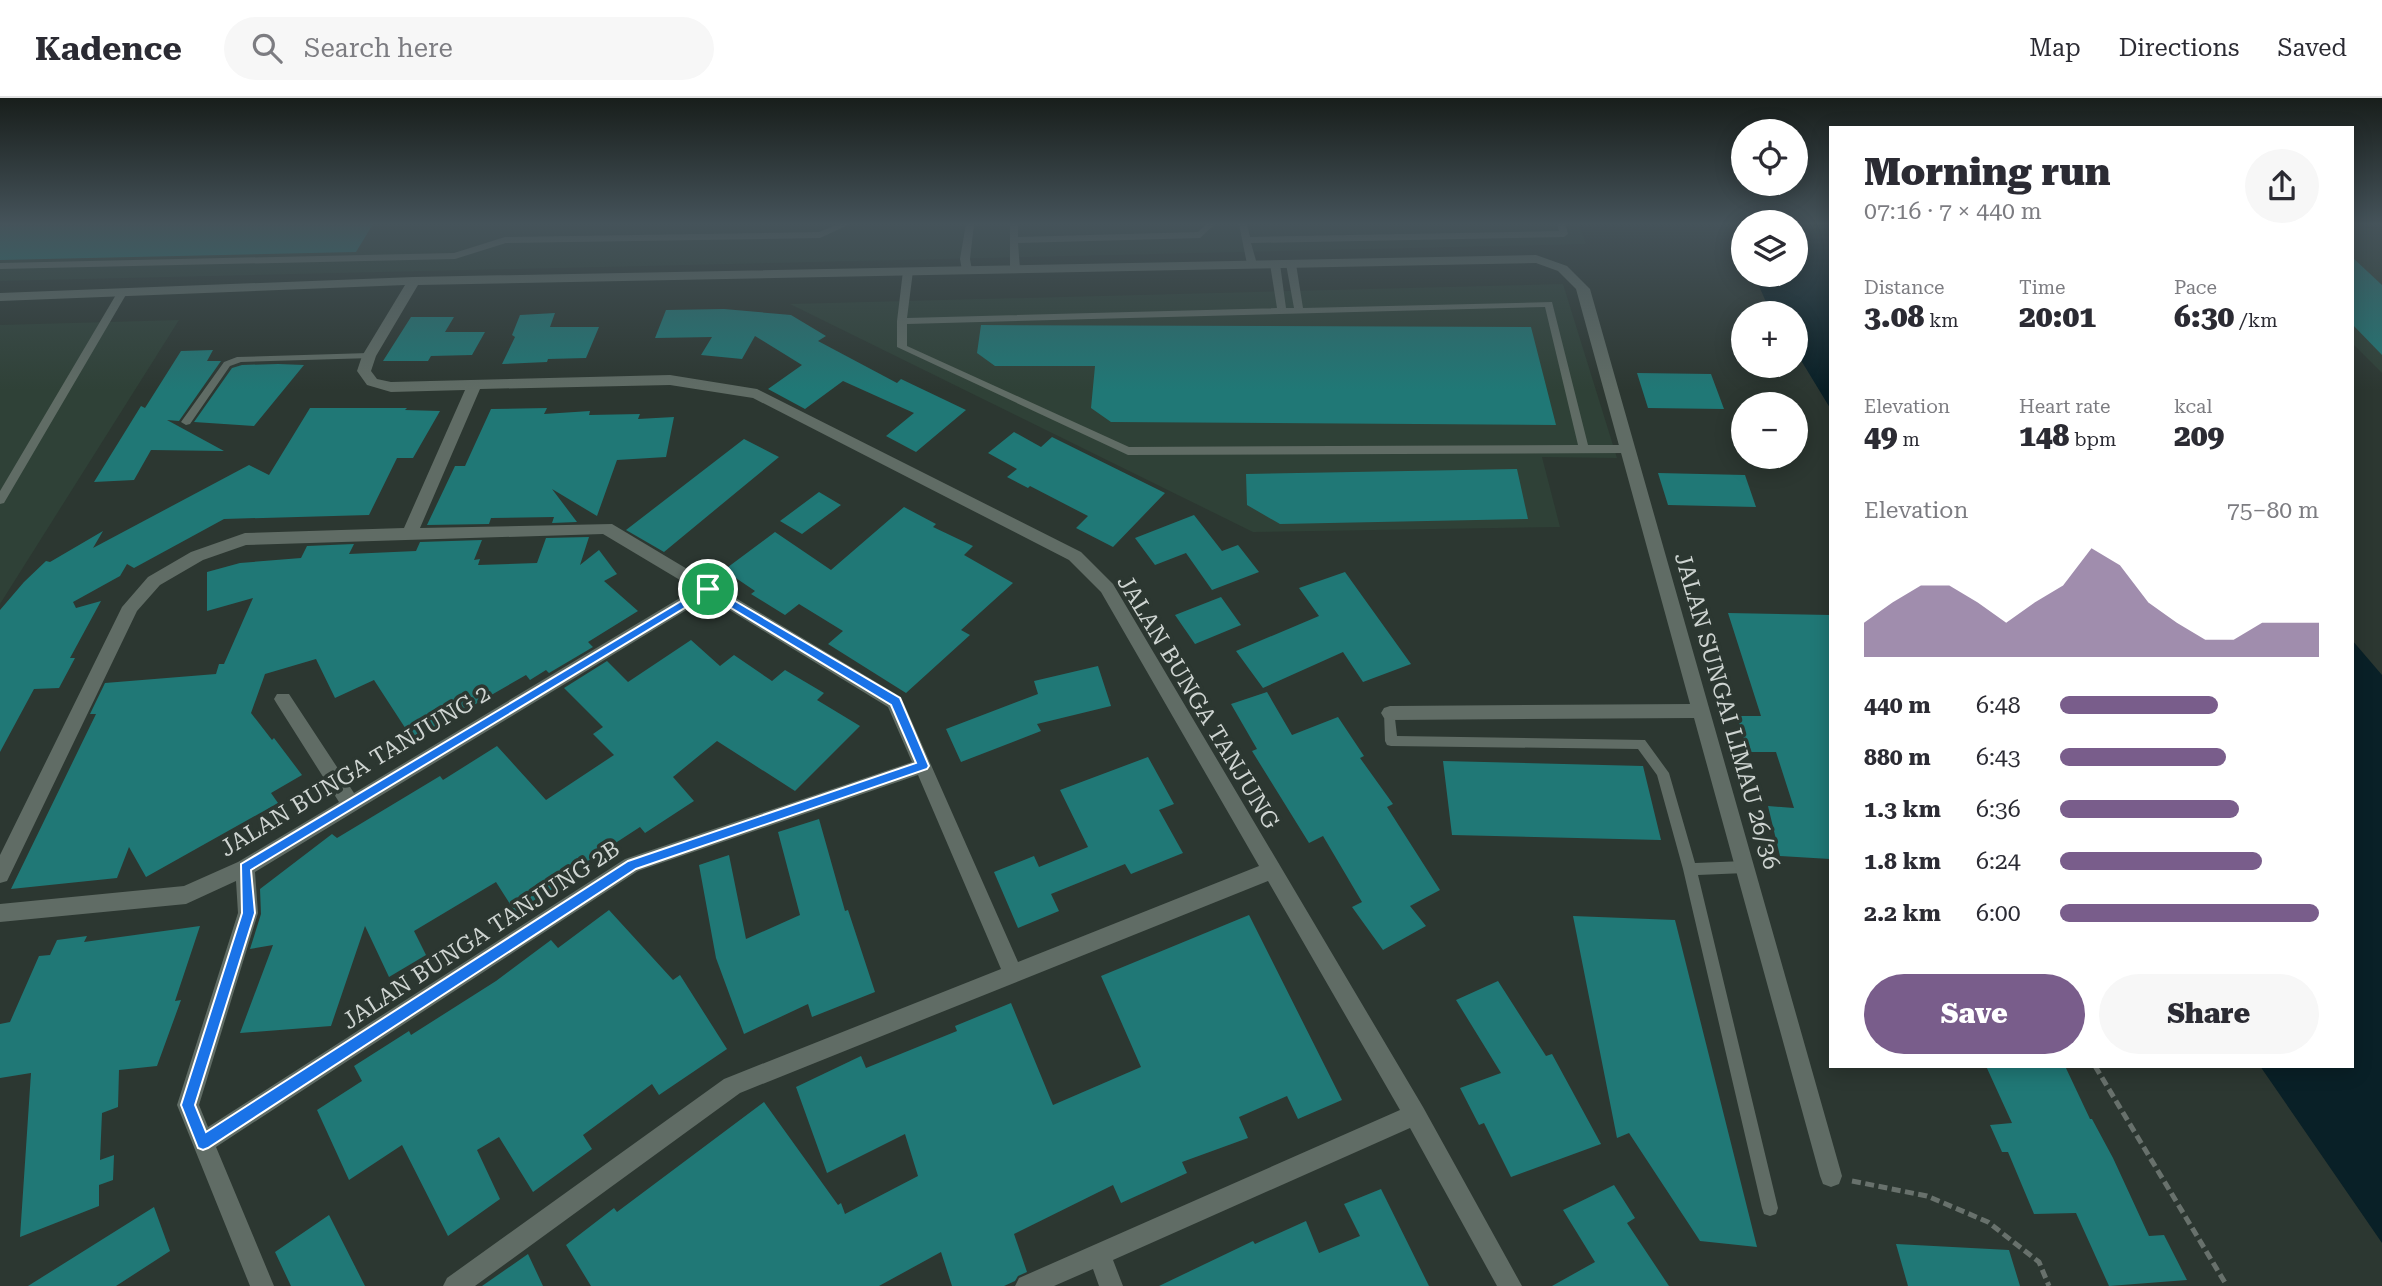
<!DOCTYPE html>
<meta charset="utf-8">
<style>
body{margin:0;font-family:"Roboto Serif",serif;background:#f7f7f7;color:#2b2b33;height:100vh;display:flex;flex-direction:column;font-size:26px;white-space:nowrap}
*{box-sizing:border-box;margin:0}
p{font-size:23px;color:#7c7c81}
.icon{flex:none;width:38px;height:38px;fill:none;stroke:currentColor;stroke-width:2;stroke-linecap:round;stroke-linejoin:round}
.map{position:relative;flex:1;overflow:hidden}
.drawer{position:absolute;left:1829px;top:28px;width:525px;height:942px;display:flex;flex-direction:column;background:#fff;border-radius:0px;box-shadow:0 4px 18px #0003}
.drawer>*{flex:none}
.buttons{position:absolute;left:1731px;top:21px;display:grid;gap:14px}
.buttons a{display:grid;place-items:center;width:77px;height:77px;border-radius:50%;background:#fff;box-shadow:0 4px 18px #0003;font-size:35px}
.pin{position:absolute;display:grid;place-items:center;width:60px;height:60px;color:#fff;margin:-30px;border:4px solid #fff;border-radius:50%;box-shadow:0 2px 7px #0007}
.round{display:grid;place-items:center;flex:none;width:74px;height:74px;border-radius:37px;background:#f7f7f7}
.summary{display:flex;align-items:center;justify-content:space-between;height:119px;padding:0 35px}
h1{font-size:38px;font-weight:800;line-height:52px}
.metrics{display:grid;grid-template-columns:repeat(3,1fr);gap:10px;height:119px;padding:7px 35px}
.metrics div{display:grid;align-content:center}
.metrics b{font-size:30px;font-weight:800}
.metrics small{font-size:19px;font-weight:400}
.metrics p{font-size:19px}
.chart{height:196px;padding:14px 35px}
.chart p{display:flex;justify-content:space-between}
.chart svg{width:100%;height:126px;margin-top:7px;fill:#795d8b;opacity:.7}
.cta{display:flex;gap:14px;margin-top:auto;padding:14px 35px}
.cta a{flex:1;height:80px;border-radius:42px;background:#795d8b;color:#fff;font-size:28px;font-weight:800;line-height:80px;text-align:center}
.cta a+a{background:#f7f7f7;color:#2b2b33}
ul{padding:0 35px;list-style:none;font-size:23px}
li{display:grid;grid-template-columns:112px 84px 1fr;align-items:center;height:52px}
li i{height:18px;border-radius:9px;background:#795d8b}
header{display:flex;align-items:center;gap:42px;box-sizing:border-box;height:98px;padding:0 35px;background:#fff;border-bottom:2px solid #e1e1e2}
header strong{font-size:33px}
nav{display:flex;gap:38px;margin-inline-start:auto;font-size:24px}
.search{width:490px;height:63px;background:#f7f7f7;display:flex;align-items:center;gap:18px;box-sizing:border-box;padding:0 24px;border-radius:38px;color:#7c7c81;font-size:26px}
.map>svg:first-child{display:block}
</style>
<header>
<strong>Kadence</strong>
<div class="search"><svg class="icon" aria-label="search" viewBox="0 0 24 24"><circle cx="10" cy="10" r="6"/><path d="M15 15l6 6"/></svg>Search here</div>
<nav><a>Map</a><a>Directions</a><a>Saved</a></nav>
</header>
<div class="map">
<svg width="2382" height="1188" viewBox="0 0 2382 1188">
<rect width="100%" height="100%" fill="#2c3731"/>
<!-- built -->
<path fill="#2f4137" d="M 0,126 L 1579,126 L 1586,146 L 0,183 Z
M 2352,128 L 2382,132 L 2382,275 L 2352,245 Z
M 1563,186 L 1617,360 L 1542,359 L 1560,429 L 1253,434 L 790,206 Z
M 179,222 L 0,506 L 0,227 Z"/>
<!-- water -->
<path fill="#092027" d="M 1796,126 L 1830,126 L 1830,310 L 1796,254 L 1796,215 L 1771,215 L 1754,177 L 1796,177 Z
M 2352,542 L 2382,577 L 2382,1145 L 2260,968 L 2352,968 Z"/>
<!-- building -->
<path fill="#207876" d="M 0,126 L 373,126 L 356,154 L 0,162 Z
M 2352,159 L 2382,187 L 2382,257 L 2352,226 Z
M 724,211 L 791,217 L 826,238 L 818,243 L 897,285 L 901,281 L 966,312 L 916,354 L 886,338 L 914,315 L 843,283 L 805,311 L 768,291 L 802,267 L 755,238 L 742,261 L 701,257 L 712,239 L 655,240 L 666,212 Z
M 555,215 L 550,229 L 599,229 L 586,260 L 548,261 L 547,264 L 502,266 L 515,239 L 512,237 L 520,217 Z
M 411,219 L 454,219 L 445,234 L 485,234 L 472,257 L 431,258 L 428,263 L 383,263 Z
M 981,227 L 1531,229 L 1556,327 L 1111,324 L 1091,310 L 1095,268 L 995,268 L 977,255 Z
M 213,252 L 207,263 L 221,263 L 179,323 L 167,322 L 224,353 L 151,352 L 134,382 L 94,384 L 141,308 L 145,310 L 181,253 Z
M 278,266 L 304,267 L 254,328 L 194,324 L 232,270 L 242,267 Z
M 1637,275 L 1711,276 L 1724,311 L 1648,310 Z
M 310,310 L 407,310 L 405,312 L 440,313 L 413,360 L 397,360 L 369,417 L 224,421 L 134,470 L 127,466 L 120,478 L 73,504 L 76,510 L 101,503 L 70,560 L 75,560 L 59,590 L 34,591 L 0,654 L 0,512 L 24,484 L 46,463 L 50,464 L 103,433 L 93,450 L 249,367 L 269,377 Z
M 547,310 L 544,316 L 590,313 L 589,317 L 640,316 L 638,321 L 674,319 L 666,359 L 617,362 L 597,418 L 552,391 L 577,424 L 552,425 L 554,419 L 491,420 L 489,426 L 427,427 L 455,368 L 465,368 L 491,311 Z
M 1014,334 L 1041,349 L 1052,339 L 1165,395 L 1113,449 L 1076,430 L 1088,418 L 1030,388 L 1028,390 L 1007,379 L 1017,371 L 988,355 Z
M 744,341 L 779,359 L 664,454 L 626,432 Z
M 1517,371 L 1528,421 L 1280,426 L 1247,407 L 1246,376 Z
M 1658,375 L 1745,377 L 1756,409 L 1668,407 Z
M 819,394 L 841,407 L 802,436 L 780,423 Z
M 904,409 L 936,426 L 933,429 L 973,448 L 964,457 L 1013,485 L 961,532 L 970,537 L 906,595 L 828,546 L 843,533 L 799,506 L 785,517 L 751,496 L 755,493 L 724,472 L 775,434 L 831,472 Z
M 1194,417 L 1222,453 L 1238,447 L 1259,474 L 1212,492 L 1186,455 L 1155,467 L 1135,440 Z
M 589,439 L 580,467 L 599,452 L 617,476 L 604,483 L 638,513 L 588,544 L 593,549 L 549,575 L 546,572 L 530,582 L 526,577 L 413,642 L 374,582 L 335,600 L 316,561 L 265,576 L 251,615 L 272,642 L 274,640 L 302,677 L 271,695 L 278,705 L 146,779 L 129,749 L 117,780 L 11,791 L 96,616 L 90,616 L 105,585 L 216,576 L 219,566 L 224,566 L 253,500 L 207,513 L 207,474 L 240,465 L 301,460 L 307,448 L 354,446 L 349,456 L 416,453 L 420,444 L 482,442 L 474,462 L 480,461 L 478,467 L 537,465 L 546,440 Z
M 1345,474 L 1411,566 L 1363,584 L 1343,554 L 1263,590 L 1236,553 L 1319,518 L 1299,490 Z
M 1221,499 L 1241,527 L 1195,546 L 1175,517 Z
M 1728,515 L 1830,517 L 1830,761 L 1780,758 L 1768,708 L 1794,710 L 1776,654 L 1748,654 L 1737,618 L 1761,618 Z
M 691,542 L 720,568 L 734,557 L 772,583 L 785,572 L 824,595 L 817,602 L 860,628 L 795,693 L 717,643 L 673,679 L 694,703 L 645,735 L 640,729 L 560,781 L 562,785 L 515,814 L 496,784 L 414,833 L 426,857 L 389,879 L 365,828 L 331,928 L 240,935 L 273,847 L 250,851 L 261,816 L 260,791 L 332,736 L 337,740 L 440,678 L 443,682 L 497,648 L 546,702 L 614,657 L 593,636 L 603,629 L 564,590 L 607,563 L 628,584 Z
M 1098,568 L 1111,608 L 1037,626 L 1041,633 L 961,664 L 946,631 L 1038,596 L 1034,583 Z
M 1267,594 L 1292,637 L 1338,619 L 1364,658 L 1360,660 L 1393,706 L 1387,709 L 1440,792 L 1410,808 L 1426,828 L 1383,852 L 1352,809 L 1362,804 L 1323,738 L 1309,745 L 1252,653 L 1257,651 L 1231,606 Z
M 1148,659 L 1174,706 L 1159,712 L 1183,755 L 1131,776 L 1125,766 L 1051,796 L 1059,813 L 1018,830 L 994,774 L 1034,758 L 1039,769 L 1088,749 L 1060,692 Z
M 1443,663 L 1643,668 L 1661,742 L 1452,737 Z
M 819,721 L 845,813 L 848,812 L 875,894 L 812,919 L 808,906 L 744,936 L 716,860 L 699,767 L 729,757 L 746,841 L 800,817 L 778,734 Z
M 609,812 L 673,882 L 680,877 L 727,951 L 659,997 L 652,986 L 583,1037 L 592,1051 L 533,1094 L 499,1039 L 477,1052 L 500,1101 L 448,1138 L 402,1047 L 349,1082 L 317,1012 L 362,983 L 354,968 L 409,933 L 411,937 L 496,883 L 551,842 L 558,850 Z
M 1249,817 L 1342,1002 L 1298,1021 L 1287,998 L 1239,1019 L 1248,1040 L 1182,1064 L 1187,1075 L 1121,1105 L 1113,1087 L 1014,1136 L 1027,1174 L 1018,1178 L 1015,1183 L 1004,1188 L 952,1188 L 941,1154 L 879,1188 L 591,1188 L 566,1147 L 614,1110 L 617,1114 L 764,1004 L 838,1107 L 841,1105 L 845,1116 L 918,1078 L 905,1036 L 827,1075 L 796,989 L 861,958 L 866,970 L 957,933 L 955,928 L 1011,905 L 1053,1007 L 1141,969 L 1101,878 Z
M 1573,818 L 1675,822 L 1757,1149 L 1700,1143 L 1629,1035 L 1617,1040 Z
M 200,828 L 175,903 L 181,902 L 157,968 L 119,972 L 118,1009 L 102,1015 L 100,1062 L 114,1057 L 113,1082 L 99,1087 L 99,1108 L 20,1139 L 31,975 L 0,980 L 0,926 L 10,924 L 39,858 L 50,857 L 57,842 L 87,838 L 84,844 Z
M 1498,883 L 1546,958 L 1552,956 L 1601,1046 L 1511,1079 L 1484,1025 L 1479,1027 L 1460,990 L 1501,975 L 1456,902 Z
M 1986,968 L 2065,968 L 2090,1021 L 2092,1021 L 2113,1060 L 2149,1138 L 2164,1137 L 2187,1182 L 2109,1188 L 2076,1115 L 2034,1116 L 2008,1054 L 2002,1054 L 1990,1027 L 2012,1025 Z
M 1614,1087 L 1635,1120 L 1627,1125 L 1669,1188 L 1552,1188 L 1595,1164 L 1563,1112 Z
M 1381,1091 L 1429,1188 L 1159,1188 L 1253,1143 L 1255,1146 L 1306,1123 L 1319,1155 L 1360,1138 L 1344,1106 Z
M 154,1109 L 170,1153 L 116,1188 L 28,1188 Z
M 329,1117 L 365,1188 L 291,1188 L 275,1154 Z
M 1896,1146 L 2009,1152 L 2020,1188 L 1908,1188 Z
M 528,1156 L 543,1188 L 482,1188 Z"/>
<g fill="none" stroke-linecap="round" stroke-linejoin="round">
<!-- path -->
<path stroke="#68716c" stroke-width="5" stroke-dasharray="9 4.5" stroke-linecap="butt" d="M 2095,968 L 2227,1188
M 1852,1083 L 1927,1098 L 1988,1124 L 2039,1164 L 2049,1188"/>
<!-- lane -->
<path fill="#606c65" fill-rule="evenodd" d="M 839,126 L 850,126 L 820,140 L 506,145 L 455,161 L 0,171 L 0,165 L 454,155 L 505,139 L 819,134 Z
M 966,126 L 974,126 L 970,161 L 972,172 L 967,175 L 962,172 L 960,161 Z
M 1010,126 L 1018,126 L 1018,139 L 1198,134 L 1206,126 L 1215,126 L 1200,140 L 1018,145 L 1020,171 L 1015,174 L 1010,171 Z
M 1239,126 L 1247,126 L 1250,139 L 1559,133 L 1557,126 L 1565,126 L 1568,136 L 1564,139 L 1251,145 L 1257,166 L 1252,169 L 1247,166 Z
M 1275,163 L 1280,166 L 1286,210 L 1294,210 L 1286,166 L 1291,163 L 1296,166 L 1303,210 L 1552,204 L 1588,347 L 1627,347 L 1632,351 L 1627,355 L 1128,357 L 897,249 L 897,223 L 903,173 L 908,170 L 913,173 L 907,220 L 1277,210 L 1270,166 ZM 1545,209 L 1578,347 L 1129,349 L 907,248 L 907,226 Z
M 122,192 L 127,195 L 4,405 L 0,406 L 0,393 L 117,195 Z
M 369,255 L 372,256 L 372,260 L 241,264 L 230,268 L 190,326 L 186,327 L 181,324 L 224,264 L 237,259 Z
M 1390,610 L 1394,612 L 1397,638 L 1645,642 L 1669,675 L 1695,765 L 1745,763 L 1750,765 L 1752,769 L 1750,773 L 1745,775 L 1698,777 L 1778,1110 L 1776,1116 L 1770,1118 L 1764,1116 L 1762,1110 L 1683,771 L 1657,677 L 1638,651 L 1391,648 L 1387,647 L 1385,643 L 1384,615 L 1386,612 Z"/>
<!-- street -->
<path fill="#606c65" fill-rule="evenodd" d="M 1536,157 L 1567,168 L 1590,191 L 1842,1078 L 1839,1086 L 1831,1089 L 1823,1086 L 1820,1078 L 1694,620 L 1390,622 L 1384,620 L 1381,615 L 1384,610 L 1390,608 L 1690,606 L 1576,191 L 1558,173 L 1536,165 L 418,187 L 376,258 L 371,273 L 377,281 L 391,284 L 670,277 L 757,291 L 1081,454 L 1113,486 L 1423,1009 L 1522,1188 L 1497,1188 L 1410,1030 L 1113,1162 L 1123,1188 L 1099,1188 L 1093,1171 L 1054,1188 L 1015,1188 L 1019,1180 L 1400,1012 L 1268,783 L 740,995 L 475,1188 L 443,1188 L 447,1180 L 724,981 L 1001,871 L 918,677 L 638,773 L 216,1049 L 274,1188 L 250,1188 L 177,1007 L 238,815 L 236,783 L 186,806 L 0,824 L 0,806 L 184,788 L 238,764 L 339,704 L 277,606 L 274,601 L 277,596 L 289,596 L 354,695 L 695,491 L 603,436 L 246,447 L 203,462 L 160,487 L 137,513 L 7,783 L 0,785 L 0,757 L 122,509 L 148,479 L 191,454 L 245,435 L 404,430 L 465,292 L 391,294 L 367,287 L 357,273 L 362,258 L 405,187 L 0,203 L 0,195 L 414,179 ZM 670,287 L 753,300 L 1069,462 L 1101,494 L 1259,768 L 1018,864 L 901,599 L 612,426 L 420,430 L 480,291 ZM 708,499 L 888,609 L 912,664 L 625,761 L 208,1029 L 199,1007 L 258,815 L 255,774 Z"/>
</g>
<!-- sky -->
<linearGradient id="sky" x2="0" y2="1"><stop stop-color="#181e1b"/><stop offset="0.43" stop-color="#45535a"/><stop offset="1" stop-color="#45535a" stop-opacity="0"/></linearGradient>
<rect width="2382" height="292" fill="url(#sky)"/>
<!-- route -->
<path fill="#1a73e8" stroke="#fff" stroke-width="2" fill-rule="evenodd" d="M 708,487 L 900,600 L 929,668 L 927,671 L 636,771 L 208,1050 L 203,1052 L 198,1050 L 181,1007 L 242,815 L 241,766 ZM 708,496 L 891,607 L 916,665 L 628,763 L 206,1034 L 195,1007 L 255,815 L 251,772 Z"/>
<g text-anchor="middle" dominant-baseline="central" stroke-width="7" stroke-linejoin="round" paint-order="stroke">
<!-- street labels -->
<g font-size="23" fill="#ced4d1" stroke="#2c3731">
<text transform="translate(1198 604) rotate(59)">JALAN BUNGA TANJUNG</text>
<text transform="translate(1727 613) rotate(74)">JALAN SUNGAI LIMAU 26/36</text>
<text transform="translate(355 673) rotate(-31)">JALAN BUNGA TANJUNG 2</text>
<text transform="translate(481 837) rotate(-33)">JALAN BUNGA TANJUNG 2B</text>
</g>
</g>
</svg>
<div class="buttons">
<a><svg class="icon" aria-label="locate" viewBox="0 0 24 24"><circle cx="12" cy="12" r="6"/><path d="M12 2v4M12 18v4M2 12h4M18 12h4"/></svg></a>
<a><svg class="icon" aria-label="layers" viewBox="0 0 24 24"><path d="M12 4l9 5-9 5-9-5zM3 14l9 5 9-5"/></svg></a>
<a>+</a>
<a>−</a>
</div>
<div class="pin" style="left:708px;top:491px;background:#1e9e55"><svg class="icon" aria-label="arrive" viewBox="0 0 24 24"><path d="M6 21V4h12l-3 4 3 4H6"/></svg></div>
<section class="drawer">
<div class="summary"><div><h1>Morning run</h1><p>07:16 · 7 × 440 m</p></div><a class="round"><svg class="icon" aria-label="share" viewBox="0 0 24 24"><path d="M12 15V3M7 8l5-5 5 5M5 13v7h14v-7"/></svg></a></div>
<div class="metrics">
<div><p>Distance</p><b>3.08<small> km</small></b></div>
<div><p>Time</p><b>20:01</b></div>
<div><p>Pace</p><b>6:30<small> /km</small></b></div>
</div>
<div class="metrics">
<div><p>Elevation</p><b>49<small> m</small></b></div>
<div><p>Heart rate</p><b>148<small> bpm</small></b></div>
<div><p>kcal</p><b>209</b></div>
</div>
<div class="chart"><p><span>Elevation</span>75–80 m</p>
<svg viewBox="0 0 160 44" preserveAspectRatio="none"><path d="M0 44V32L10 25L20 19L30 19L40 25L50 32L60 25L70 19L80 6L90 12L100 25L110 32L120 38L130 38L140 32L150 32L160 32V44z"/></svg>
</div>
<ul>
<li><b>440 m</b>6:48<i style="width:61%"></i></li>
<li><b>880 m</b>6:43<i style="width:64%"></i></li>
<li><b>1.3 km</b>6:36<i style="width:69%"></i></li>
<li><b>1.8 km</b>6:24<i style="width:78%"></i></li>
<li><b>2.2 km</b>6:00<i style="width:100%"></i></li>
</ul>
<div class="cta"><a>Save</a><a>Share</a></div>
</section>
</div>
